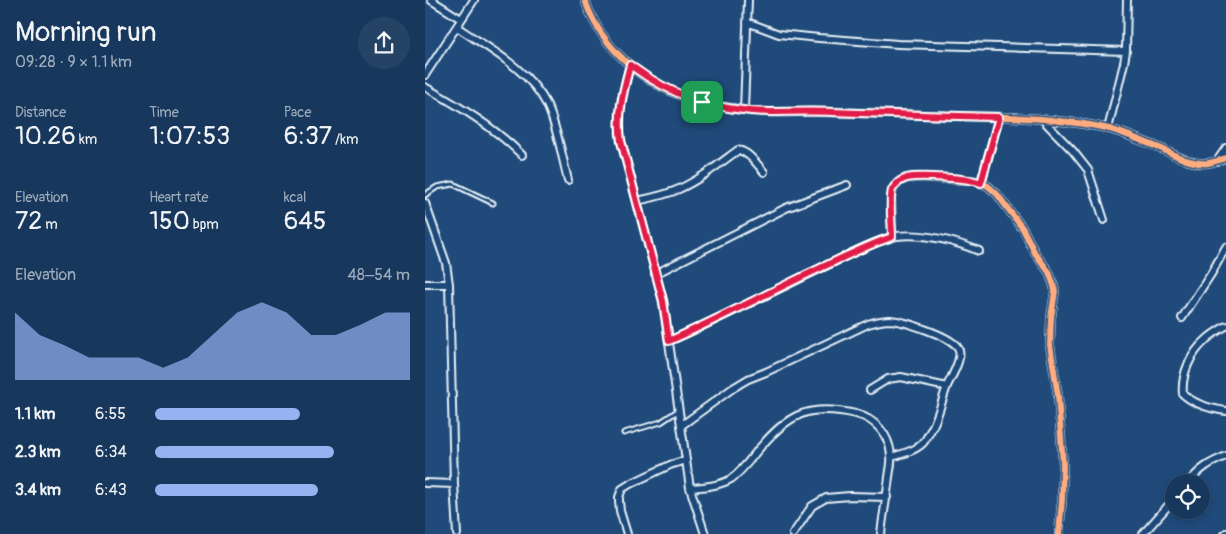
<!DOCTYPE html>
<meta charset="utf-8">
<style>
body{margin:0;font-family:Pangolin,sans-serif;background:#244365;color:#f1f3f6;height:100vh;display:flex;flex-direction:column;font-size:19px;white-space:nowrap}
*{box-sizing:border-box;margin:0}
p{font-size:16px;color:#9eacbb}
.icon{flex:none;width:28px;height:28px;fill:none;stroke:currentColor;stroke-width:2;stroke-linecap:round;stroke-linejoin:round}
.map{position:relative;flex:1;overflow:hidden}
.side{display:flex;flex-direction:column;background:#17385c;width:425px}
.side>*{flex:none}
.tools{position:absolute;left:740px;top:474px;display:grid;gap:10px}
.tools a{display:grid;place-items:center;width:45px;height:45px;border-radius:50%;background:#17385c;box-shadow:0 2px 8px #0003,0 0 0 1px #365272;font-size:25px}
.pin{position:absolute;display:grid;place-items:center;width:42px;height:42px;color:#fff;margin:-21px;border-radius:10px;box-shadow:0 2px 8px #0006}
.round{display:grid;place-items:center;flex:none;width:52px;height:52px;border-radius:26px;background:#244365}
.summary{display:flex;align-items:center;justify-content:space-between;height:85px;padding:0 15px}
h1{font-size:28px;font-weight:600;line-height:38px}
.figures{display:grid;grid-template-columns:repeat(3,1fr);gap:8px;height:85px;padding:5px 15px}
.figures div{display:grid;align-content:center}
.figures b{font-size:25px;font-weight:600}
.figures small{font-size:14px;font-weight:400}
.figures p{font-size:14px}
.chart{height:140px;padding:10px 15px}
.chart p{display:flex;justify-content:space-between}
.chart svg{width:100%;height:90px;margin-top:5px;fill:#95b2f1;opacity:.7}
ul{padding:0 15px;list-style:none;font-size:16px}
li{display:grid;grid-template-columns:80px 60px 1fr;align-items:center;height:38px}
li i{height:12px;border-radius:6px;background:#95b2f1}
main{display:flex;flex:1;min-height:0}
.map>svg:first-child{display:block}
</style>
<main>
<section class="side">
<div class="summary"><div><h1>Morning run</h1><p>09:28 · 9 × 1.1 km</p></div><a class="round"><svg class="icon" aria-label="share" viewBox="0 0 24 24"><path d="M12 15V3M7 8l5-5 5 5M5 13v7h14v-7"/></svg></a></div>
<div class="figures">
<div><p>Distance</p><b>10.26<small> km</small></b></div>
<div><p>Time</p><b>1:07:53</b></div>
<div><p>Pace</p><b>6:37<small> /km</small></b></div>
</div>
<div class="figures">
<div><p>Elevation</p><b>72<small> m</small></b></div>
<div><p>Heart rate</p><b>150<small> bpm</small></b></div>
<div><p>kcal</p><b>645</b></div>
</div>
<div class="chart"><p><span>Elevation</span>48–54 m</p>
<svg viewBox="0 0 160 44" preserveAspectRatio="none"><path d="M0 44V11L10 22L20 27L30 33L40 33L50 33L60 38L70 33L80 22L90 11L100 6L110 11L120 22L130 22L140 17L150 11L160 11V44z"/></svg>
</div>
<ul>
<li><b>1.1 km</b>6:55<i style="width:57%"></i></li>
<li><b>2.3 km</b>6:34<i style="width:70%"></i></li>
<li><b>3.4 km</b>6:43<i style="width:64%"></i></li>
</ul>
</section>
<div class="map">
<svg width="801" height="534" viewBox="0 0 801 534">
<rect width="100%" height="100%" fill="#1f4a7a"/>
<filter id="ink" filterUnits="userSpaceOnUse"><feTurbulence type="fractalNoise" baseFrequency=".02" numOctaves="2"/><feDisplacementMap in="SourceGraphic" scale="10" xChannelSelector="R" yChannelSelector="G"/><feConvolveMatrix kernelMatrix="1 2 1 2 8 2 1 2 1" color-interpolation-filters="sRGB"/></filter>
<g filter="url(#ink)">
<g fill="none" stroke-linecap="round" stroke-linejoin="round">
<!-- lane casing -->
<g stroke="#e8f1f8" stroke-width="7">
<path id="lane" d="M 0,195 L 12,187 L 28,184 L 68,203
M 199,433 L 236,422 L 254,410"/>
</g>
<!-- street casing -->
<g stroke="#e8f1f8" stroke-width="10">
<path id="street" d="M 6,0 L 36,19
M 160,0 C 176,48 217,82 263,98 C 288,107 315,110 341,112 C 361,113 381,111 401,112 C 445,113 489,115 533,116 C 567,117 602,116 635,121 C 653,123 674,125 691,131 C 706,136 722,143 737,149 C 752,156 766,165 783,163 C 789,162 795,160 801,158
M 322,22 L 354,34 L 394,38 L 473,44 L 701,51
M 32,27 C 64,49 104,69 122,105 C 132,126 137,157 143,180
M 205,65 C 198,92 192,114 196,141 L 238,301 L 265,488 L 280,534
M 0,75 L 49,0
M 0,87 C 34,106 69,127 97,155
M 319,110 L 323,0
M 618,120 L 648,151 L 663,170 L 679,220
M 683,129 L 699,63 L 701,51 L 702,0
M 792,161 L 801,148
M 556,183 L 574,117
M 212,201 C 226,198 241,195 254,189 C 276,179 294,164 313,150 C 324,152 332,164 339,172
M 0,203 L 21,263 L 24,284 L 29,484 L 32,534
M 467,237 L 466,198 L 468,189 L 475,181 L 481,178 L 496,177 L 552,181 L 563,186 L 572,194 L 598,229 L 610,253 L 624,272 L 629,286 L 630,291 L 626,318 L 625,345 L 633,396 L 638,465 L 637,500 L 634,534
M 230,274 L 361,208 L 422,185
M 0,284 L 24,284
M 757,318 L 786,274 L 801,247
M 801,326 C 794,330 787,334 781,340 C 766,353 756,374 758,394 C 769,404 787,409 801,411
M 244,341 C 300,317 354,288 409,262 C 425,254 455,238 472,236 C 500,233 529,241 554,251
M 445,390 L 463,379 L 476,377 L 522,387
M 257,425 L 308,388 L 323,379 L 341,372 L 443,324 C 450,322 457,320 465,320 C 478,321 531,337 534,350 C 537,359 526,378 522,386 C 517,400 514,414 508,426 C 505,432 502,438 498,443 C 490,451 477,454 466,457
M 764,482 C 776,468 784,463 801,456
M 0,483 L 29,484
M 265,488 C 278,487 294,486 306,479 C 316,472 324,461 332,451 C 363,414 383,403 431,414 C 450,419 464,434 466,455 C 467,462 465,470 464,477 C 462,496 458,515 456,534
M 202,534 L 195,511 L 194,501 L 194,497 L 197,489 L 205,484 L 245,465 L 261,460
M 368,534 L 387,506 L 401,498 L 425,496 L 462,497
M 718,534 L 749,499
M 800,534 L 801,533"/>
</g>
<!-- lane -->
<use href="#lane" stroke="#1f4a7a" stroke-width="3"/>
<!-- street -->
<use href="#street" stroke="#1f4a7a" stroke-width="6"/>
<!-- cycleway casing -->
<g stroke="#1f4a7a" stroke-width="9">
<path id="cycleway" d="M 160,0 C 176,48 217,82 263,98 C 288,107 315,110 341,112 C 361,113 381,111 401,112 C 445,113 489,115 533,116 C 567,117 602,116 635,121 C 653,123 674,125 691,131 C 706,136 722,143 737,149 C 752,156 766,165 783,163 C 789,162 795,160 801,158
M 467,237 L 466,198 L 468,189 L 475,181 L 481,178 L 496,177 L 552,181 L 563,186 L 572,194 L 598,229 L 610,253 L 624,272 L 629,286 L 630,291 L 626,318 L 625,345 L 633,396 L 638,465 L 637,500 L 634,534"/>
</g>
<!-- cycleway -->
<use href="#cycleway" stroke="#ffac80" stroke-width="6"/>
</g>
</g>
<g fill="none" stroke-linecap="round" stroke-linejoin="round" filter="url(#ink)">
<!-- route casing -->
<g stroke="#fff" stroke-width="10">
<path id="route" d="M 205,65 C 248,97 289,110 343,112 C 364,112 386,111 407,112 C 463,114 519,116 574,117 L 556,183 C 545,178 493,175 482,178 C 476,180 470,184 467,190 C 464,200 467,225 467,237 C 445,244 424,255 404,264 C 350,289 298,317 244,341 L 238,301 L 196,141 C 192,113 198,92 205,65 Z"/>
</g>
<!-- route -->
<use href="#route" stroke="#e11d48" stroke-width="6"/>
</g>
</svg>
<div class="tools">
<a><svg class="icon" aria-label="locate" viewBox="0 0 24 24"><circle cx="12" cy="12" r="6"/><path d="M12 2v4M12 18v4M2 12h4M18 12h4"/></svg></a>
</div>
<div class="pin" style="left:277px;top:102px;background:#1e9e55"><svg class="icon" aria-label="arrive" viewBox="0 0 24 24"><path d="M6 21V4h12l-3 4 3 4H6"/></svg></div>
</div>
</main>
